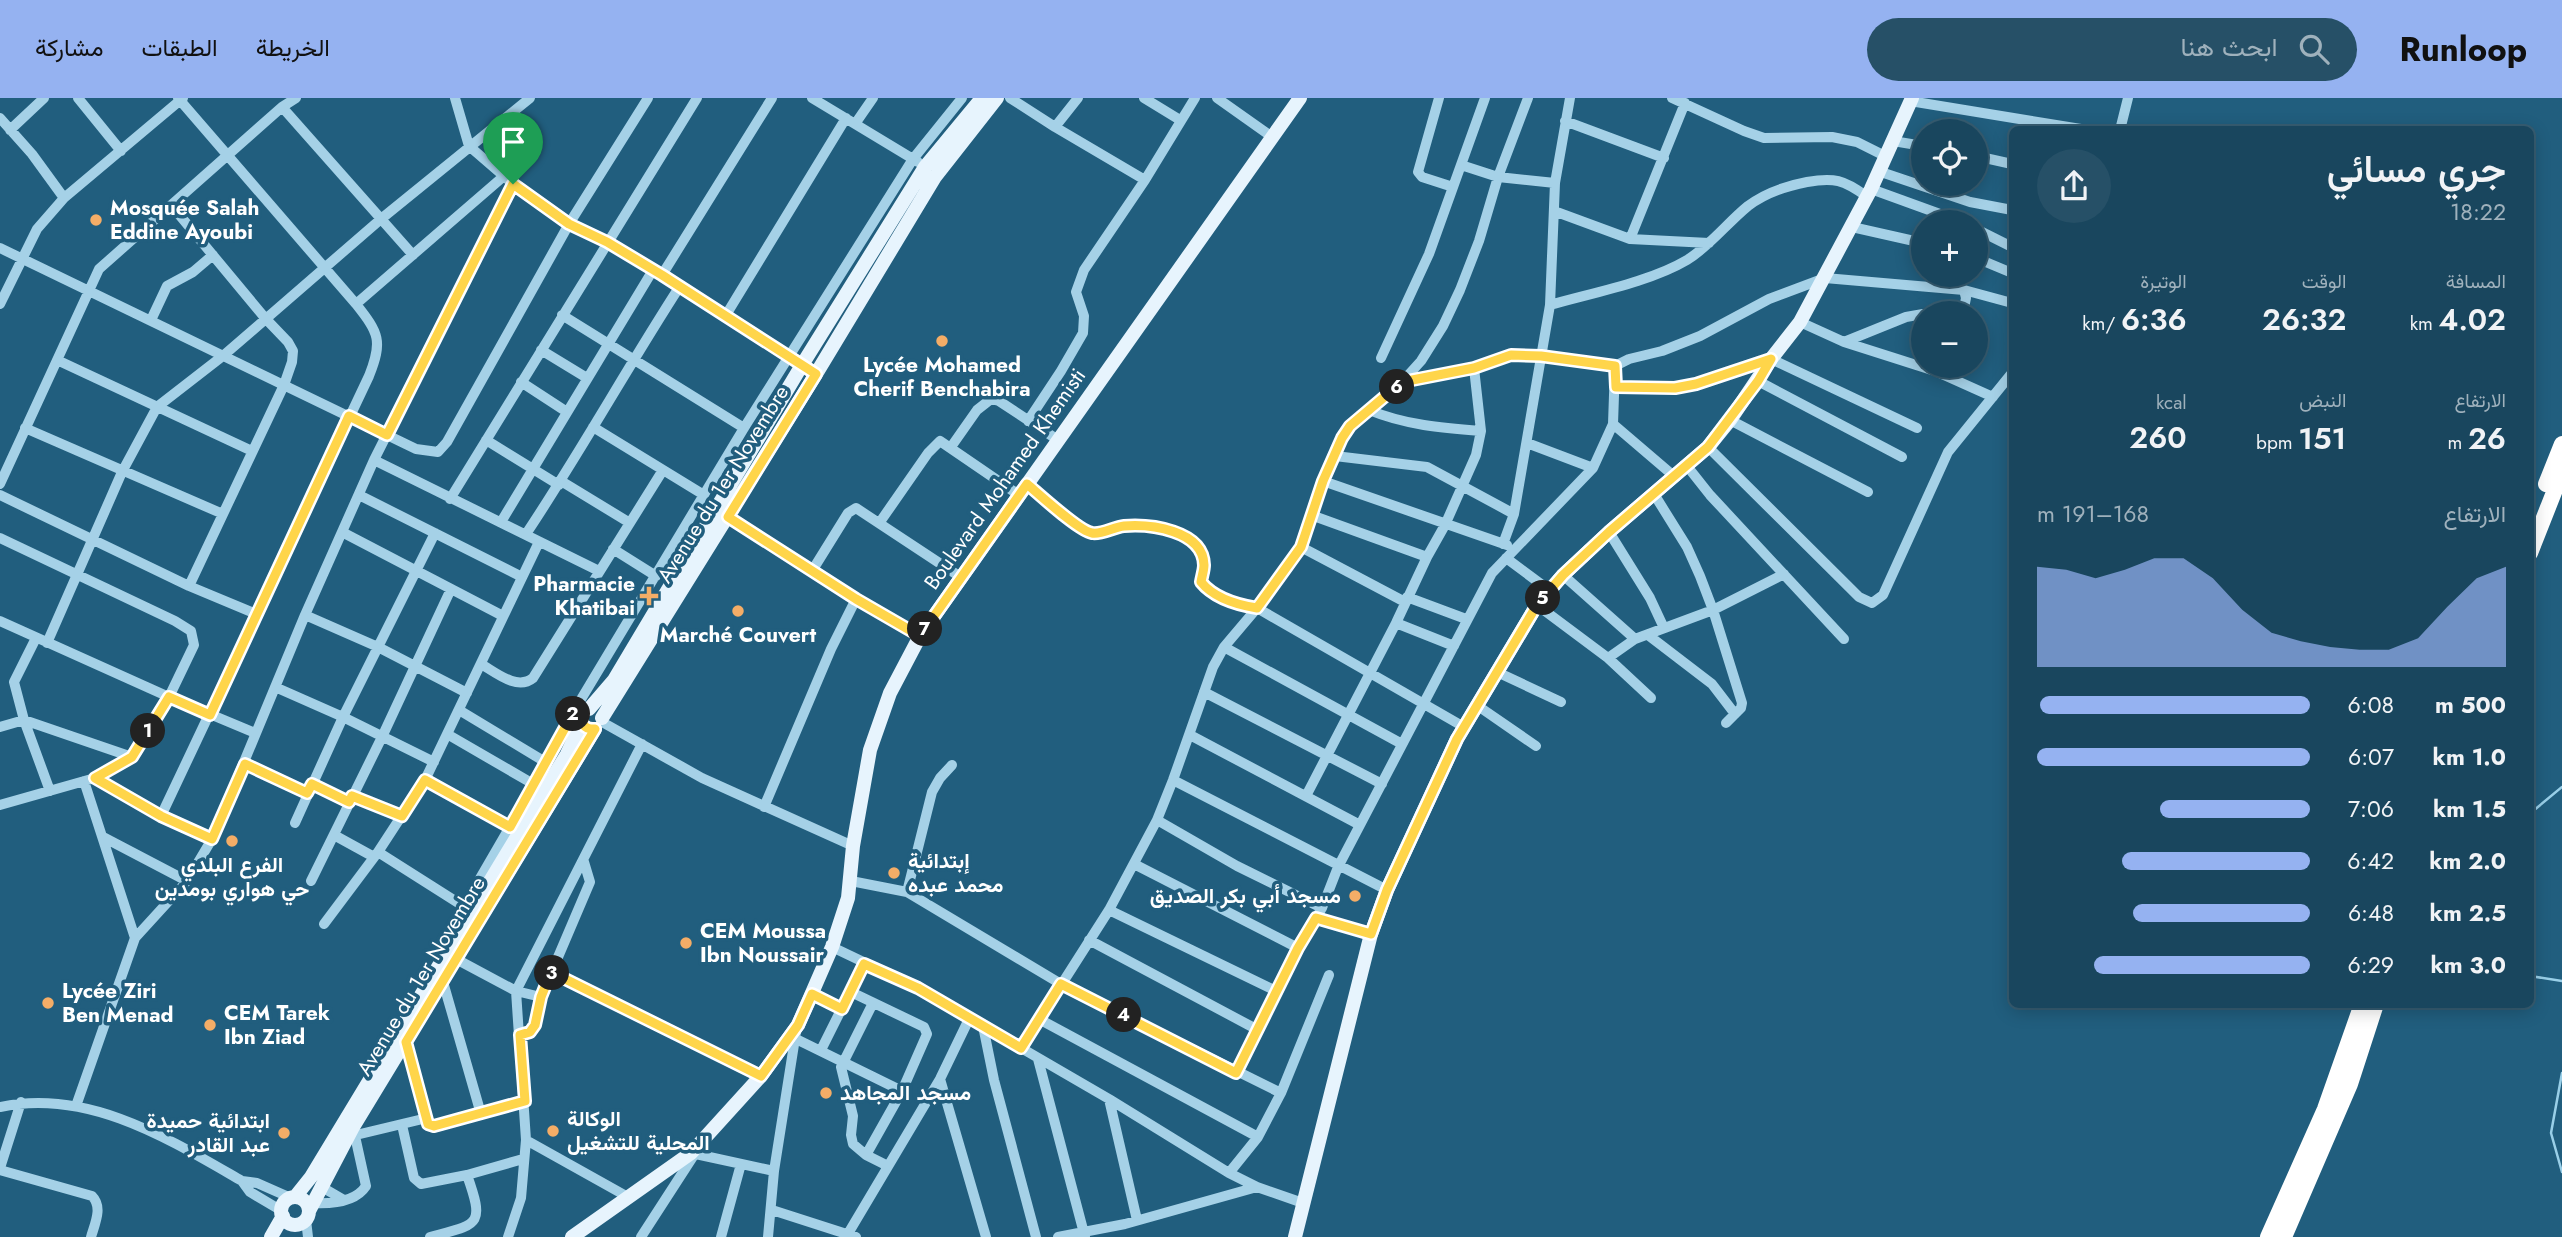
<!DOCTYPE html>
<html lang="ar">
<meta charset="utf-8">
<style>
body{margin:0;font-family:Jost,Vazirmatn,sans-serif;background:#265067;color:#f1f3f6;direction:rtl;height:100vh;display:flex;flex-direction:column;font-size:26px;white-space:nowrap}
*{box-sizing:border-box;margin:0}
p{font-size:23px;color:#9fb1bc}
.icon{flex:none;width:38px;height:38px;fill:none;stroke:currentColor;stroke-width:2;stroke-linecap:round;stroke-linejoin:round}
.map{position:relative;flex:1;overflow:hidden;direction:ltr}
.side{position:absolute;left:2009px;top:28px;width:525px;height:882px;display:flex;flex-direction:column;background:#19465e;border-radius:10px;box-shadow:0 4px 18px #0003,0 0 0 2px #375e73;direction:rtl}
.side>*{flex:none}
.buttons{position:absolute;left:1911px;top:21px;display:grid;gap:14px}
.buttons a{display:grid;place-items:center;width:77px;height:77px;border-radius:50%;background:#19465e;box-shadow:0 4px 18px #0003,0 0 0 2px #375e73;font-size:35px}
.pin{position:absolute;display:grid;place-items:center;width:60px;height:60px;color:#fff;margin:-72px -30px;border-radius:50% 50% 50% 0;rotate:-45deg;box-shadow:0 0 7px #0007}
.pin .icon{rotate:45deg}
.km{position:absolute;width:35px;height:35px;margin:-18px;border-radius:50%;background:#222;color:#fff;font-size:19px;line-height:35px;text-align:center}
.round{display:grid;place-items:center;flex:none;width:74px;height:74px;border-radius:37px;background:#265067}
.headline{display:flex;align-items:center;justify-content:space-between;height:119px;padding:0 28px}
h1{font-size:38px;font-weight:600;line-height:52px}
.metrics{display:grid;grid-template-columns:repeat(3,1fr);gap:10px;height:119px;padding:7px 28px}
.metrics div{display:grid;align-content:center}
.metrics b{font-size:30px;font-weight:600}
.metrics small{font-size:19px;font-weight:400}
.metrics p{font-size:19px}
.chart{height:196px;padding:14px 28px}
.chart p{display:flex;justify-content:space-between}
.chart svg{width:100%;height:126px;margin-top:7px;fill:#95b2f1;opacity:.7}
ul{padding:0 28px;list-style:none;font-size:23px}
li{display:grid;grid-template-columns:112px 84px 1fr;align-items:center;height:52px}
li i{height:18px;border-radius:9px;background:#95b2f1}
header{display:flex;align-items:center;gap:42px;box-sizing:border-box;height:98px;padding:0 35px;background:#95b2f1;color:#111}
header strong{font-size:33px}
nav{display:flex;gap:38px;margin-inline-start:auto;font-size:24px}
.search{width:490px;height:63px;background:#265067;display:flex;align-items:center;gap:18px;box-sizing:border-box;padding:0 24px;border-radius:38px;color:#9fb1bc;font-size:26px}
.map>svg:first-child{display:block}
</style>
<header>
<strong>Runloop</strong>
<div class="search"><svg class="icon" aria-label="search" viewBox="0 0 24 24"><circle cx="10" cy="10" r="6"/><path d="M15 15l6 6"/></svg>ابحث هنا</div>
<nav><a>الخريطة</a><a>الطبقات</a><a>مشاركة</a></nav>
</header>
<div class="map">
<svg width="2562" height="1139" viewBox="0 0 2562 1139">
<rect width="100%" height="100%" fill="#215e7e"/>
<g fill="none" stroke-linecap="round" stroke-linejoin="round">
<!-- stream -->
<path stroke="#99cfe8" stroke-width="2.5" d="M 2530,732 L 2533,713 L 2562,689
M 2530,878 L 2562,883
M 2562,975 L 2551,1035 L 2562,1074"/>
<!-- minor -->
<path stroke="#a5d1e7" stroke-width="10" d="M 78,0 L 121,53
M 455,0 L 469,48 L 513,86 L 569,126 L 607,144 L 662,177 L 816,276
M 812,0 L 918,64
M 1010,0 L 1055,29 L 1145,82
M 1144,0 L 1180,22
M 1217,0 L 1272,39
M 1439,0 L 1418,74 L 1422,79 L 1453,89
M 1672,0 L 1744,33 L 1764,40 L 1832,39 L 1857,44 L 1885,58
M 1910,3 L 2087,32
M 282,9 L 413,157
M 0,20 L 32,56 L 64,100
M 1565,23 L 1664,60
M 855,26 L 873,0
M 1055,29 L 1078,0
M 10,32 L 44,0
M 2120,32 L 2128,0
M 1893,43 L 1923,48
M 1976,58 L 2012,66
M 1461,67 L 1498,79 L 1555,85
M 1878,73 L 1970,104 L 2012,112
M 1871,91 L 1962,124
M 172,108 L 265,220 L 288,244 L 293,253 L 292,264 L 284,287 L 189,488
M 1554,113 L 1630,141 L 1709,145
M 1852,129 L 1923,145
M 1976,131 L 2012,149
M 1630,141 L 1685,5
M 0,150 L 416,351 L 438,354 L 447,344 L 569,126 L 648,0
M 1976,160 L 2012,175
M 662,177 L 772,0
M 0,206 L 37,131 L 64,100 L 183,0
M 356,206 L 504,78
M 1550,207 C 1592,195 1650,184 1687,162 C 1710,148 1727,125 1748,108 C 1765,95 1786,88 1807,84 C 1834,79 1844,82 1866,98
M 1930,215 L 1964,210 L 1966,200 L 1964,192
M 562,217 L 744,330
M 726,217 L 846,20
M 151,222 L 167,188 L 193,174 L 213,157
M 1800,224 L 1844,244 L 1935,273 L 1993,299
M 1844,244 L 1906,219 L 1923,216
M 541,252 L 587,280
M 1381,260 L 1429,156 L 1485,0
M 57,262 L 252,353
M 1758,283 L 1902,359
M 521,284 L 567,314
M 1402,284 L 1474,270 L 1511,257 L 1541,258 L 1615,268
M 1616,289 L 1675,290 L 1696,286 L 1771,261 L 1917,330
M 1369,312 C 1405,327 1442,330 1481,333
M 1730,322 L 1868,394
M 1028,323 L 1061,273 L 1083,235 L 1084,218 L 1076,194 L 1084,172 L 1145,82 L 1195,0
M 1613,326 L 1675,379
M 593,329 L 704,397
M 25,330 L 223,416
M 486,342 L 559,387
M 1527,345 L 1593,370
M 951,349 L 977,312 L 991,301 L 999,303 L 1058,342
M 1708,349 L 1859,499 L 1872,505 L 1883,497 L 1948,354 L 2012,275
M 1335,358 L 1427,369 L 1514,416
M 374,362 L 599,473
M 1687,368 L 1710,397 L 1844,541
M 561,383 L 630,425
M 1323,383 L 1507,447
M 0,386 L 99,171 L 282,9 L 296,0
M 1027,386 C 1040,397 1079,433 1092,435 C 1101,437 1114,429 1124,428 C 1150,426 1203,432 1204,467 C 1204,472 1202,478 1201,483 C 1213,500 1238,507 1257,510 L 1464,629
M 1654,396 L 1687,449 L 1700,478 L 1713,512 L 1742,605 L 1741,610 L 1726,625
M 0,397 L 189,488 L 256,516
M 359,397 L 522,479
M 450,401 L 697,0
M 1311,417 L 1427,459
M 728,419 L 856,501 L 920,538
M 501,424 L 653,172
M 880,424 L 928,355 L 940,343 L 1019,397
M 342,434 L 503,518
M 1609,434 L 1650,500 L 1664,530
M 526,436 C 580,355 627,270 680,188
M 0,440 L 175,523 L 191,533 L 194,547 L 169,599 L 132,659 L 95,680 L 0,707
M 1503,446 L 1514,416 L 1550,207 L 1555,85 L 1570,0
M 1301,449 L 1405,504
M 613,451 L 656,478
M 1506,460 L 1549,492
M 812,473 L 848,415 L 856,410 L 962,480
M 1563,477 L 1635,541
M 1407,499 L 1466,521
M 1537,507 L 1608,560 L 1651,600
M 305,517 L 378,549 L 467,595
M 0,523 L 169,599 L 255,635
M 1396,525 L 1454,548
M 1648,537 L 1712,586 L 1735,616
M 36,540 L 14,584 L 24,622 L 50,693
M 47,545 L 122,374 L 157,309 L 224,257 L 381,121 L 530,0
M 1224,549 L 1402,646
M 1608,560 L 1635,541 L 1713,512 L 1784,476
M 481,566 C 495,574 517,593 533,580 L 663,372
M 1497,574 L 1561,604
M 275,589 L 343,619 L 434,664
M 1204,594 L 1382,686
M 1478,608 L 1536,648
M 459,612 L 547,665
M 583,615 L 577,608 L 744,330 L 913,61 L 962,0
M 602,624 L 702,680 L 853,748
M 0,629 L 24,622 L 132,659
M 447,636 L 535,687
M 1190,637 L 1360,727
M 245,666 L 307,695
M 95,680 L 161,718 L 212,741
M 425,682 L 510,729
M 1173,682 L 1387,792
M 84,683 L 135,840
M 312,686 L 350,704
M 352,698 L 402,718
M 1306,698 L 1396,525 L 1427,459 L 1445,427 L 1476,357 L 1481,333 L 1474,270
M 764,709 L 831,551 L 856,501
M 161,718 L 369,278 C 383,243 379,235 356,206 L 178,0
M 1157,722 L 1237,768 L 1322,810
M 295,725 L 343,619 L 435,435
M 334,737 L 374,759
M 103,739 L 187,783
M 1134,766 L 1298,850
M 311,783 L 382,639 L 451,491
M 851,783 L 907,794 L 1061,886 L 1281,995
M 907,794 L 932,694 L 940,680 L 952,667
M 464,808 L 547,665 L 577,608
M 1109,812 L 1276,893
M 471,813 L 378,754 L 425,682 L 539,444
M 1316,820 L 1371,836
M 324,826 L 378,754
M 1089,842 L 1258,932
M 832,849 L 918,890 L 1109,1001 L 1229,1075 L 1257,1089 L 1303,1105
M 456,861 L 516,893 L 541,899
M 551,874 L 761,978
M 443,884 L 481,1016
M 851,894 L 924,929 L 927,936 L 902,993 L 866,1057
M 812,896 L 843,911
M 873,905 L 841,969 L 853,1018 L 851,1037 L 853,1046 L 866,1057 L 888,1068
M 1039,921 L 1258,1039
M 983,928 L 994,982 L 1036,1139
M 520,937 L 530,934 L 535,927 L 541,899 L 590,784 L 584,764
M 794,940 L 902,993
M 406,944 L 429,1027 L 437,1027 L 525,1003
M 1021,950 L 1109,812 L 1157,722 L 1173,682 L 1213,569 L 1224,549 L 1257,510 L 1301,449 L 1323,383 L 1342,340 L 1350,329 L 1402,284 L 1421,263 L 1443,228 L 1460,192 L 1479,143 L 1498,79 L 1528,0
M 821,952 L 864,866
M 1038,961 L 1085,1139
M 1236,975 L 1298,850 L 1322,810 L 1338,769 L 1492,475 L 1593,370 L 1613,326 L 1615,268 L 1629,261 L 1662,253 L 1700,238 L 1769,201 L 1825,180 L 1964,192 L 2012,205
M 940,981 L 986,1139
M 1109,1001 L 1137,1122
M 76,1008 L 135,840 L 187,783 L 212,741 L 305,517 L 374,362 L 513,86
M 0,1009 C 88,990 169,1041 242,1083 L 257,1085 L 291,1100
M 402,1027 L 414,1080 L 421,1086 L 467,1077 L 523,1061
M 356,1037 L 427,1020
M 526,1042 L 628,1099
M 691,1055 L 774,1073
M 0,1070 L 21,1004
M 0,1072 L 92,1098 C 103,1109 95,1125 91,1139
M 1229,1075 L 1258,1039 L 1281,995 L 1329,877
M 242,1083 L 250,1094 L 282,1113
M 320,1088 L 344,1102
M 312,1105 C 330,1106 355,1105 366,1088 L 353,1029
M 772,1112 L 856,1139
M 306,1122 L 308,1139
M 430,1139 C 479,1126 485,1128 467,1077
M 508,1139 L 521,1100 L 526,1042 L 516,893 L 642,646
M 641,1139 L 696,1054
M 721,1139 L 741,1066
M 768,1139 L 774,1073 L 796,934
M 846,1139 L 940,981 L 969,921
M 1058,1139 L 1125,1126 L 1257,1089"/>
<!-- major -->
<path stroke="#e7f4fd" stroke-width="14" d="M 589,611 L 614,582 L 802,267 L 925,69 L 982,0
M 602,620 L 816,276 L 935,79 L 997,0
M 295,1099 L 311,1079 L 567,656 L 582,624
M281 1113a14 14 0 1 1 28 0a14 14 0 1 1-28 0Z
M 309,1113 L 353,1029 L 595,631
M 271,1139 L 283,1118
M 572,1139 L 691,1055 L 761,978 L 798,927 L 832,849 L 848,800 L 853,748 L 870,652 L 890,595 L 920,538 L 1300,0
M 1295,1139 L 1371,836 L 1387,792 L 1457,641 L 1537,507 L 1563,477 L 1609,434 L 1708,349 L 1730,322 L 1771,261 L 1800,224 L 1871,91 L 1912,0"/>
<!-- highway -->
<path stroke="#fff" stroke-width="16" d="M 2546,386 L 2562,346
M 2530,455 L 2562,374
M 2268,1139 L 2325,1011 L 2362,906
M 2284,1139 L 2350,986 L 2376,906"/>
</g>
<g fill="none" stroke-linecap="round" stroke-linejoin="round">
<!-- route casing -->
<g stroke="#fff" stroke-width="14">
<path id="route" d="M 513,86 L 569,126 L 607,144 L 662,177 L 816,276 L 728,419 L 856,501 L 920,538 L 1027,386 C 1040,397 1079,433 1092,435 C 1101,437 1114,429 1124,428 C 1150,426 1203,432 1204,467 C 1204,472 1202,478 1201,484 C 1214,500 1238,507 1257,510 L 1301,449 L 1323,383 L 1342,340 L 1350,328 L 1402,284 L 1474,270 L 1511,257 L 1541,258 L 1615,268 L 1616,289 L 1675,290 L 1696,286 L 1771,261 L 1758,283 L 1708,349 L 1609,434 L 1563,477 L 1537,507 L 1457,641 L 1387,792 L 1371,836 L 1316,820 L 1298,850 L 1236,975 L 1061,886 L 1021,950 L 918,890 L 864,866 L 842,911 L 812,896 L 798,927 L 761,978 L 551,874 L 541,899 L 535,927 L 530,934 L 520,937 L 525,1003 L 434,1028 L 428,1026 L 406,944 L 595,631 C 584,632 579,624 583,615 L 577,608 L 510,729 L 425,682 L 402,718 L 352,698 L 349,704 L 312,686 L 307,695 L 245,666 L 212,741 L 161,718 L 95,680 L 132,659 L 169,599 L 210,617 L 349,318 L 387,337 Z"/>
</g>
<!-- route -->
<use href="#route" stroke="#ffd54a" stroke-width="9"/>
</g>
<!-- markers -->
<g fill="#f4ad67" stroke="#215e7e" stroke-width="2.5">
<circle cx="96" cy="122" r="7"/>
<circle cx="942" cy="243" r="7"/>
<path d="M645.5 487.5h7v7h7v7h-7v7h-7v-7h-7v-7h7z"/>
<circle cx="738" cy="513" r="7"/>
<circle cx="232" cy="743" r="7"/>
<circle cx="894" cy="775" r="7"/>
<circle cx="1355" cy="798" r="7"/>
<circle cx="686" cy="845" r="7"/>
<circle cx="48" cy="905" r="7"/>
<circle cx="210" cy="927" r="7"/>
<circle cx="826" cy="995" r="7"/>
<circle cx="553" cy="1033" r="7"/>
<circle cx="284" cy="1035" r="7"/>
</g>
<g text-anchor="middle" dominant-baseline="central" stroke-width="7" stroke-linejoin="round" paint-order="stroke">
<!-- poi labels -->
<g font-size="21" font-weight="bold" fill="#fff" stroke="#215e7e" text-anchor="start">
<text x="110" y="110">Mosquée Salah<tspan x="110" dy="24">Eddine Ayoubi</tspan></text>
<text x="942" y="267" text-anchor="middle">Lycée Mohamed<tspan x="942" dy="24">Cherif Benchabira</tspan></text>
<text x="635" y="486" text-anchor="end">Pharmacie<tspan x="635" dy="24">Khatibai</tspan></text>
<text x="738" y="537" text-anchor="middle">Marché Couvert</text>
<text x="908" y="763">إبتدائية<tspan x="908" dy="24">محمد عبده</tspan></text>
<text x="232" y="767" text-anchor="middle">الفرع البلدي<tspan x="232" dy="24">حي هواري بومدين</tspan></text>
<text x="1341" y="798" text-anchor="end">مسجد أبي بكر الصديق</text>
<text x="700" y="833">CEM Moussa<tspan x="700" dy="24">Ibn Noussair</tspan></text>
<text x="62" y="893">Lycée Ziri<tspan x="62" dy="24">Ben Menad</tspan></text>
<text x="224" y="915">CEM Tarek<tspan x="224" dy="24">Ibn Ziad</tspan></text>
<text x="840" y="995">مسجد المجاهد</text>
<text x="567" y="1021">الوكالة<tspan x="567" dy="24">المحلية للتشغيل</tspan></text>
<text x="270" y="1023" text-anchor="end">ابتدائية حميدة<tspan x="270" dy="24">عبد القادر</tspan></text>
</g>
<!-- street labels -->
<g font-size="21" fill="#fff" stroke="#215e7e">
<text transform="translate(1005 381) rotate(-55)">Boulevard Mohamed Khemisti</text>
<text transform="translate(723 386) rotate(-58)">Avenue du 1er Novembre</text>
<text transform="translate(421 878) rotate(-59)">Avenue du 1er Novembre</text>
</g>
</g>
</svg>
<div class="buttons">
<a><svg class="icon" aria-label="locate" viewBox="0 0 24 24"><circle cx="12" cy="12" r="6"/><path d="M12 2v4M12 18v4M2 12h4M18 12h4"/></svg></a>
<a>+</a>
<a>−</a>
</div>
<div class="pin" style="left:513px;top:86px;background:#1e9e55"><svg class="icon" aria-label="arrive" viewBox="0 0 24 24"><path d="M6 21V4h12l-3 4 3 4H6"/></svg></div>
<b class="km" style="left:148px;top:633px">1</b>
<b class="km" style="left:573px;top:616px">2</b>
<b class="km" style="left:552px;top:875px">3</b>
<b class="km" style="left:1124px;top:917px">4</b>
<b class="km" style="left:1543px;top:500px">5</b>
<b class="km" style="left:1397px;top:289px">6</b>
<b class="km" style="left:925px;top:531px">7</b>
<section class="side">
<div class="headline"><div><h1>جري مسائي</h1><p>18:22</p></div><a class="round"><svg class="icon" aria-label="share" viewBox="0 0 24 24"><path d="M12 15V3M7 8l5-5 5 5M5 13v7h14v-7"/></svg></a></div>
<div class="metrics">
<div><p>المسافة</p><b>4.02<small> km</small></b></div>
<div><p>الوقت</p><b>26:32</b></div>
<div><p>الوتيرة</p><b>6:36<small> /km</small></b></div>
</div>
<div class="metrics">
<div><p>الارتفاع</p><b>26<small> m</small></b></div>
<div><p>النبض</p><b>151<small> bpm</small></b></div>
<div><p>kcal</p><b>260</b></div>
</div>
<div class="chart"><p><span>الارتفاع</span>168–191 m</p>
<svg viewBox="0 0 160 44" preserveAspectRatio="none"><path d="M0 44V9L10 10L20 13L30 10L40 6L50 6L60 13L70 24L80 32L90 35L100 37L110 38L120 38L130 34L140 23L150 13L160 9V44z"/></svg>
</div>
<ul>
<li><b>500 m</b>6:08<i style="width:99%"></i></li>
<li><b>1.0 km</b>6:07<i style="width:100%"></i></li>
<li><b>1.5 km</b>7:06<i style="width:55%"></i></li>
<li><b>2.0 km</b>6:42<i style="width:69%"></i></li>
<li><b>2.5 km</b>6:48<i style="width:65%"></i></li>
<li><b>3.0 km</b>6:29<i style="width:79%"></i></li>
</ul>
</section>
</div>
